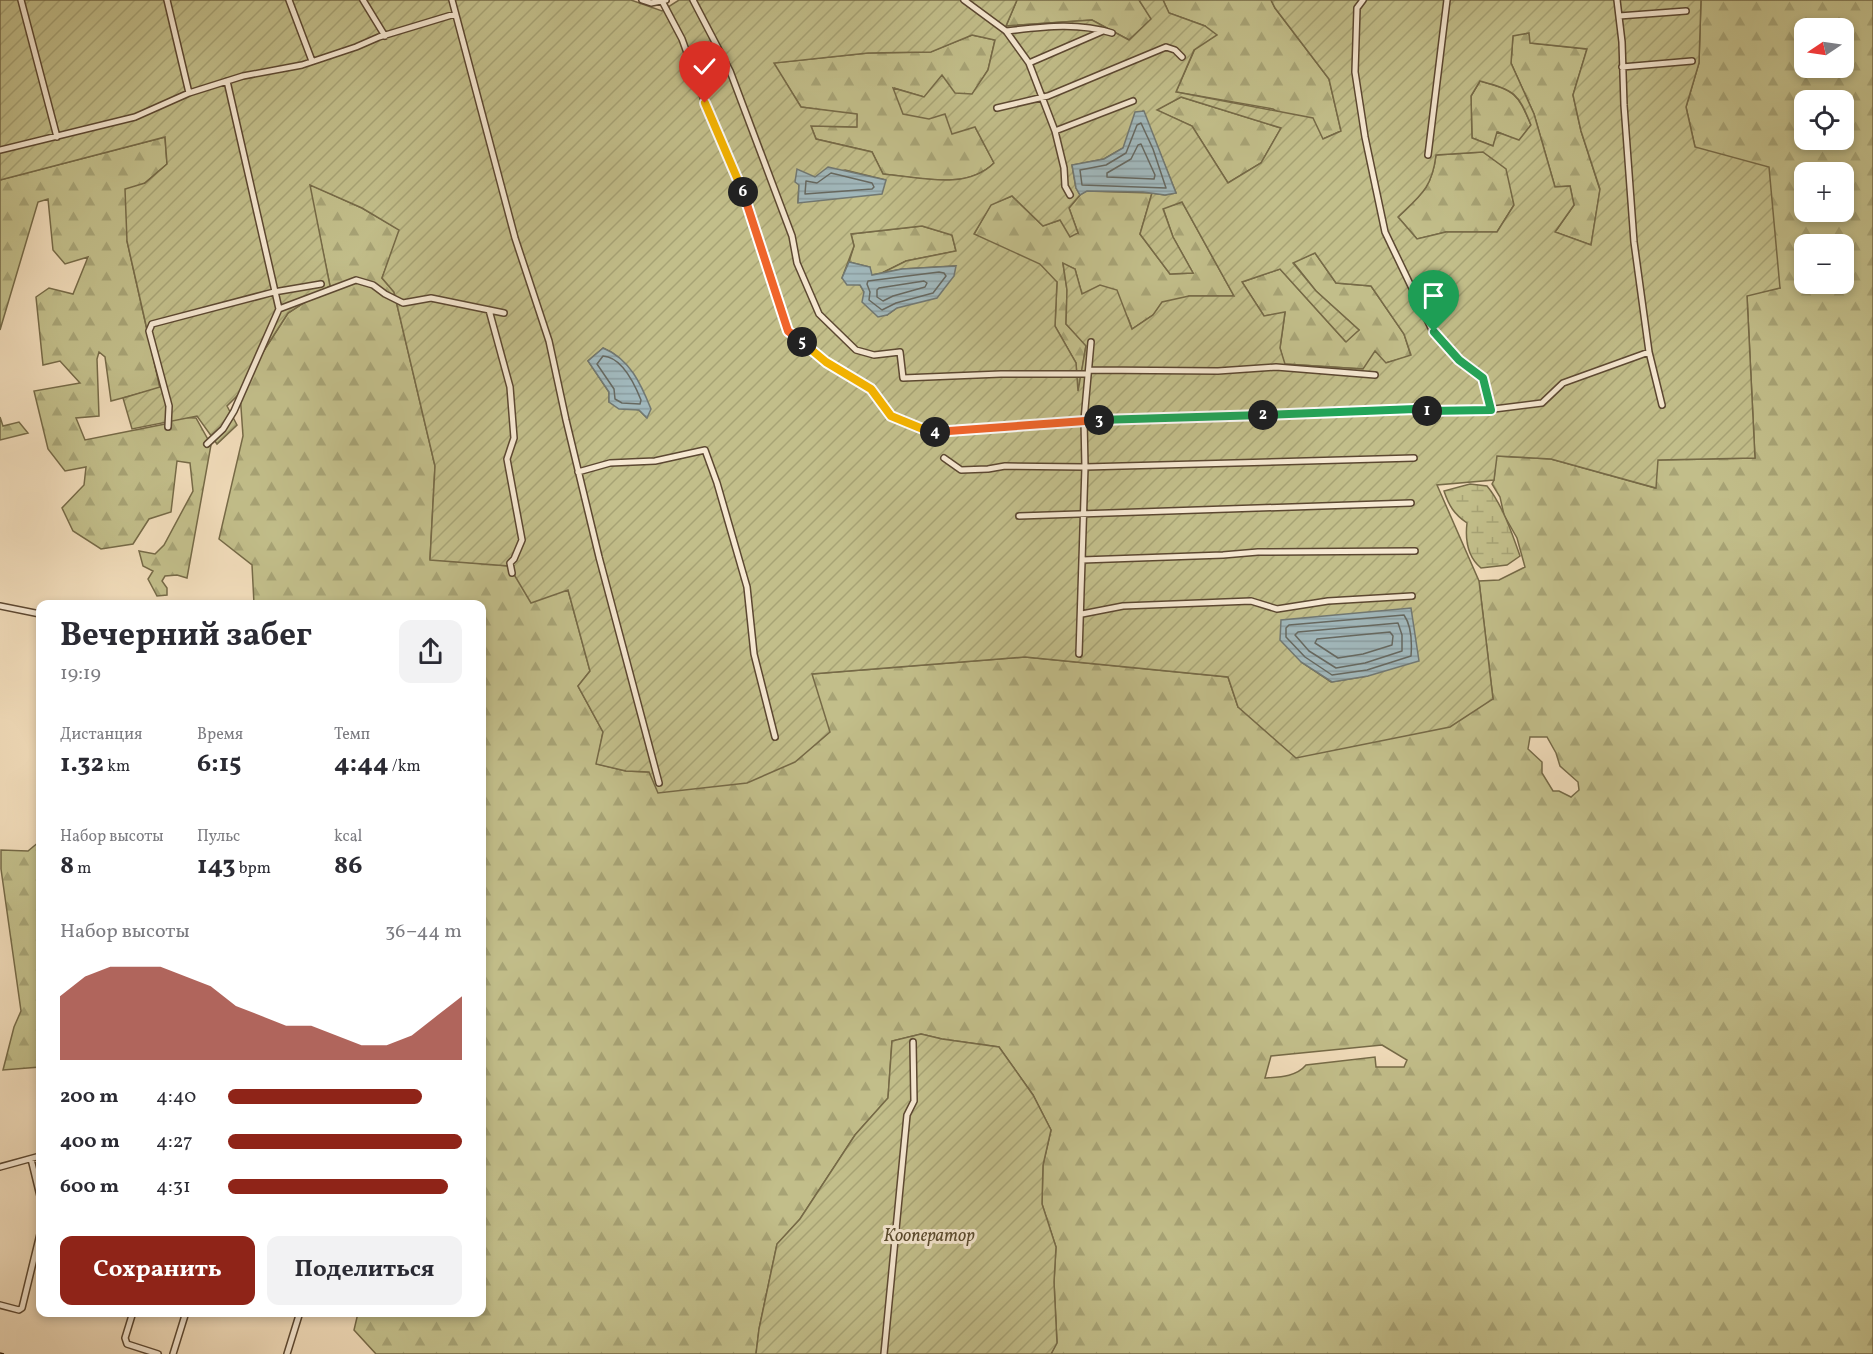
<!DOCTYPE html>
<html lang="ru">
<meta charset="utf-8">
<style>
body{margin:0;font-family:Vollkorn,serif;background:#f2f2f3;color:#2b2b33;height:100vh;display:flex;flex-direction:column;font-size:22px;white-space:nowrap}
*{box-sizing:border-box;margin:0}
p{font-size:20px;color:#7c7c81}
.icon{flex:none;width:33px;height:33px;fill:none;stroke:currentColor;stroke-width:2;stroke-linecap:round;stroke-linejoin:round}
.map{position:relative;flex:1;overflow:hidden}
.panel{position:absolute;left:36px;top:600px;width:450px;height:717px;display:flex;flex-direction:column;background:#fff;border-radius:12px;box-shadow:0 3px 9px #0003}
.panel>*{flex:none}
.needle{width:39px;rotate:257deg}
.fabs{position:absolute;left:1794px;top:18px;display:grid;gap:12px}
.fabs a{display:grid;place-items:center;width:60px;height:60px;border-radius:12px;background:#fff;box-shadow:0 3px 9px #0003;font-size:30px}
.pin{position:absolute;display:grid;place-items:center;width:51px;height:51px;color:#fff;margin:-62px -26px;border-radius:50% 50% 50% 0;rotate:-45deg;box-shadow:0 0 6px #0007}
.pin .icon{rotate:45deg}
.km{position:absolute;width:30px;height:30px;margin:-15px;border-radius:50%;background:#222;color:#fff;font-size:16px;line-height:30px;text-align:center}
.round{display:grid;place-items:center;flex:none;width:63px;height:63px;border-radius:12px;background:#f2f2f3}
.headline{display:flex;align-items:center;justify-content:space-between;height:102px;padding:0 24px}
h1{font-size:33px;font-weight:700;line-height:45px}
.stats{display:grid;grid-template-columns:repeat(3,1fr);gap:9px;height:102px;padding:6px 24px}
.stats div{display:grid;align-content:center}
.stats b{font-size:26px;font-weight:700}
.stats small{font-size:16px;font-weight:400}
.stats p{font-size:16px}
.chart{height:168px;padding:12px 24px}
.chart p{display:flex;justify-content:space-between}
.chart svg{width:100%;height:108px;margin-top:6px;fill:#8f2418;opacity:.7}
.action{display:flex;gap:12px;margin-top:auto;padding:12px 24px}
.action a{flex:1;height:69px;border-radius:12px;background:#8f2418;color:#fff;font-size:24px;font-weight:700;line-height:69px;text-align:center}
.action a+a{background:#f2f2f3;color:#2b2b33}
ul{padding:0 24px;list-style:none;font-size:20px}
li{display:grid;grid-template-columns:96px 72px 1fr;align-items:center;height:45px}
li i{height:15px;border-radius:8px;background:#8f2418}
.map>svg:first-child{display:block}
</style>
<div class="map">
<svg width="1873" height="1354" viewBox="0 0 1873 1354">
<defs>
<pattern id="forest-firs" width="22" height="20" patternUnits="userSpaceOnUse" patternTransform="scale(1.5)"><rect width="22" height="20" fill="#c2be8a"/><path d="M5 1l3.5 6h-7zM16 11l3.5 6h-7z" fill="#a7a375"/></pattern>
<pattern id="wetland-marsh" width="20" height="14" patternUnits="userSpaceOnUse" patternTransform="scale(1.5)"><rect width="20" height="14" fill="#c2be8a"/><path d="M1 5h8M5 5V1M11 12h8M15 12V8" fill="none" stroke="#a7a375"/></pattern>
<pattern id="garden-furrows" width="10" height="10" patternUnits="userSpaceOnUse" patternTransform="scale(1.5)"><rect width="10" height="10" fill="#c2be8a"/><path d="M-1 1l2-2M0 10L10 0M9 11l2-2" fill="none" stroke="#a7a375"/></pattern>
<pattern id="water-rules" width="6" height="5" patternUnits="userSpaceOnUse" patternTransform="scale(1.5)"><rect width="6" height="5" fill="#a1b8bc"/><path d="M0 2.5h6" fill="none" stroke="#8b9da0"/></pattern>
</defs>
<rect width="100%" height="100%" fill="#f1dcba"/>
<filter id="stains"><feTurbulence type="fractalNoise" baseFrequency=".00333" numOctaves="4"/><feColorMatrix values="0 0 0 0 .2 0 0 0 0 .09 0 0 0 0 .02 0 0 0 .5 -.17"/></filter>
<radialGradient id="worn" r=".72"><stop offset=".6" stop-color="#630" stop-opacity="0"/><stop offset="1" stop-color="#630" stop-opacity=".3"/></radialGradient>
<!-- forest -->
<path fill="url(#forest-firs)" stroke="#766a47" stroke-width="1.5" fill-rule="evenodd" d="M 1017,0 L 1139,0 L 1152,19 L 1129,40 L 1092,20 L 1006,26 Z
M 1163,0 L 1271,0 L 1275,8 L 1329,79 L 1341,131 L 1323,139 L 1273,109 L 1176,92 L 1205,26 L 1169,13 Z
M 1701,0 L 1873,0 L 1873,1354 L 1051,1354 L 1057,1342 L 1054,1282 L 1056,1247 L 1042,1204 L 1043,1165 L 1051,1130 L 1033,1095 L 999,1047 L 942,1039 L 921,1034 L 892,1041 L 888,1098 L 855,1135 L 800,1219 L 777,1244 L 759,1329 L 756,1354 L 376,1354 L 354,1330 L 358,1313 L 482,1312 L 482,604 L 254,604 L 252,565 L 219,539 L 243,436 L 240,393 L 254,366 L 288,313 L 330,286 L 309,184 L 362,208 L 400,230 L 382,278 L 394,292 L 435,466 L 430,559 L 509,566 L 568,590 L 590,671 L 578,686 L 603,732 L 597,764 L 626,771 L 649,772 L 811,674 L 1025,657 L 1228,677 L 1238,707 L 1493,699 L 1479,581 L 1499,580 L 1525,567 L 1517,538 L 1504,515 L 1500,497 L 1492,484 L 1494,480 L 1496,456 L 1551,459 L 1655,488 L 1657,460 L 1755,458 L 1747,295 L 1780,288 L 1695,147 L 1686,107 L 1699,63 ZM 1804,28 L 1844,28 L 1844,68 L 1804,68 ZM 1804,100 L 1844,100 L 1844,140 L 1804,140 ZM 1804,172 L 1844,172 L 1844,212 L 1804,212 ZM 1804,244 L 1844,244 L 1844,284 L 1804,284 ZM 1530,737 L 1547,737 L 1556,753 L 1560,766 L 1578,782 L 1579,790 L 1571,797 L 1559,791 L 1553,791 L 1542,773 L 1542,762 L 1528,749 ZM 1382,1045 L 1407,1060 L 1404,1067 L 1376,1067 L 1375,1057 L 1306,1065 C 1296,1077 1279,1077 1265,1078 L 1271,1056 Z
M 1529,33 L 1531,43 L 1587,49 L 1573,95 L 1581,131 L 1600,190 L 1591,245 L 1555,232 L 1574,205 L 1570,186 L 1555,187 L 1534,114 L 1511,63 L 1513,35 Z
M 972,35 L 995,40 L 988,70 L 972,95 L 955,94 L 924,97 L 894,88 L 975,127 L 994,163 C 965,191 919,177 883,174 L 872,152 L 816,139 L 811,126 L 856,127 L 857,115 L 801,107 L 773,63 L 868,53 L 930,52 Z
M 1480,81 C 1515,91 1517,92 1531,125 L 1519,141 L 1498,132 L 1493,146 L 1472,138 L 1471,96 Z
M 1181,97 L 1281,128 L 1261,163 L 1228,183 L 1192,126 L 1156,110 Z
M 165,137 L 167,164 L 145,183 L 127,241 L 160,388 L 111,401 L 105,357 L 99,352 L 97,359 L 99,416 L 76,418 L 85,440 L 165,424 L 170,417 L 196,418 L 211,445 L 187,578 L 177,575 L 165,576 L 162,581 L 167,588 L 167,595 L 157,596 L 148,579 L 153,571 L 143,566 L 139,551 L 155,554 L 164,545 L 193,491 L 190,463 L 177,461 L 171,512 L 149,519 L 133,544 L 101,549 L 73,531 L 62,508 L 84,485 L 86,467 L 65,471 L 48,449 L 34,391 L 80,383 L 60,361 L 43,365 L 36,297 L 49,288 L 73,294 L 88,257 L 65,264 L 53,250 L 48,199 L 38,202 L 0,330 L 0,180 Z
M 1483,152 L 1507,169 L 1514,205 L 1497,232 L 1446,232 L 1417,239 L 1398,217 C 1421,195 1432,188 1436,155 Z
M 1086,191 L 1152,193 L 1140,234 L 1170,274 L 1193,273 L 1173,237 L 1163,208 L 1182,202 L 1234,296 L 1189,296 L 1153,315 L 1132,329 L 1128,318 L 1082,295 L 1075,269 L 1063,264 L 1067,290 L 1066,324 L 1086,345 L 1078,395 L 1076,363 L 1055,326 L 1057,282 L 974,234 L 991,204 L 1012,196 L 1043,226 L 1060,220 L 1078,233 L 1069,208 L 1080,195 Z
M 922,226 L 952,235 L 956,251 L 906,261 L 882,273 L 871,275 L 870,267 L 849,262 L 854,246 L 851,234 Z
M 1315,253 L 1336,283 L 1371,286 L 1404,334 L 1411,356 L 1363,369 L 1284,364 L 1280,348 L 1285,313 L 1264,316 L 1242,282 L 1280,269 L 1345,341 L 1359,330 L 1316,291 L 1293,262 Z
M 0,417 L 3,426 L 19,422 L 28,433 L 0,440 Z
M 40,841 L 40,1067 L 3,1070 L 14,1027 L 21,1011 L 1,869 L 1,850 L 28,851 Z"/>
<!-- wetland -->
<path fill="url(#wetland-marsh)" stroke="#766a47" stroke-width="1.5" d="M 1470,484 L 1487,486 C 1502,504 1512,533 1520,556 L 1507,565 L 1481,568 C 1468,557 1465,540 1467,523 C 1454,514 1449,506 1444,491 Z"/>
<!-- garden -->
<path fill="url(#garden-furrows)" stroke="#766a47" stroke-width="1.5" fill-rule="evenodd" d="M 0,0 L 631,0 L 662,11 L 679,0 L 1017,0 L 1006,26 L 1092,20 L 1129,40 L 1151,19 L 1139,0 L 1163,0 L 1169,13 L 1205,26 L 1217,35 L 1194,50 L 1176,92 L 1313,118 L 1323,139 L 1341,131 L 1329,79 L 1275,8 L 1271,0 L 1701,0 L 1699,63 L 1686,107 L 1695,147 L 1769,167 L 1780,288 L 1747,296 L 1755,458 L 1658,460 L 1656,488 L 1551,459 L 1497,456 L 1494,480 L 1437,485 L 1479,581 L 1493,699 L 1450,727 L 1296,758 L 1238,707 L 1228,677 L 1025,657 L 812,674 L 830,732 L 795,762 L 747,783 L 658,793 L 649,772 L 626,771 L 596,764 L 603,732 L 578,686 L 590,671 L 568,590 L 531,603 L 509,566 L 430,560 L 435,466 L 394,292 L 382,278 L 399,230 L 362,208 L 310,185 L 330,286 L 288,313 L 254,366 L 240,393 L 227,406 L 237,425 L 217,444 L 197,416 L 132,429 L 123,398 L 160,387 L 127,241 L 125,189 L 145,183 L 167,164 L 165,137 L 0,180 ZM 1529,33 L 1530,43 L 1587,49 L 1573,95 L 1581,131 L 1600,189 L 1591,245 L 1555,232 L 1574,205 L 1570,186 L 1555,187 L 1534,114 L 1511,63 L 1513,36 ZM 972,35 L 995,40 L 988,70 L 972,94 L 955,93 L 942,75 L 924,97 L 893,88 L 903,114 L 929,119 L 945,114 L 952,134 L 975,127 L 994,163 C 966,191 919,177 883,174 L 872,152 L 816,139 L 811,126 L 857,127 L 857,114 L 801,107 L 774,63 L 868,53 L 931,52 ZM 1480,81 C 1515,91 1517,91 1531,125 L 1519,140 L 1497,132 L 1493,146 L 1472,138 L 1471,96 ZM 1181,97 L 1281,128 L 1261,163 L 1228,183 L 1192,126 L 1157,110 ZM 1143,111 L 1176,193 L 1165,195 L 1152,193 L 1140,234 L 1170,274 L 1193,273 L 1173,237 L 1163,209 L 1182,202 L 1234,296 L 1189,296 L 1162,302 L 1153,315 L 1132,329 L 1117,290 L 1100,285 L 1082,294 L 1075,269 L 1063,263 L 1067,290 L 1066,324 L 1086,346 L 1078,391 L 1076,363 L 1055,326 L 1057,282 L 1040,264 L 974,234 L 991,205 L 1012,196 L 1043,226 L 1060,220 L 1070,237 L 1078,233 L 1069,208 L 1080,195 L 1076,188 L 1072,165 L 1104,159 L 1123,148 ZM 1483,152 L 1506,169 L 1514,205 L 1497,232 L 1446,232 L 1417,239 L 1398,217 C 1421,195 1432,188 1436,155 ZM 845,170 L 886,180 L 798,202 L 799,184 L 815,177 ZM 922,226 L 952,235 L 956,251 L 906,261 L 882,273 L 902,269 L 955,266 L 887,315 L 864,292 L 860,285 L 842,278 L 854,246 L 851,234 ZM 1315,253 L 1336,283 L 1371,286 L 1404,334 L 1411,355 L 1386,363 L 1375,351 L 1363,369 L 1285,364 L 1280,348 L 1285,312 L 1264,316 L 1242,282 L 1280,269 L 1346,342 L 1359,330 L 1316,291 L 1293,263 ZM 603,348 C 633,360 637,390 647,418 L 639,410 L 609,402 L 609,392 L 588,361 ZM 1301,662 L 1368,676 L 1331,682 Z
M 921,1034 L 942,1039 L 999,1047 L 1033,1095 L 1051,1130 L 1043,1165 L 1042,1204 L 1056,1247 L 1054,1282 L 1057,1343 L 1051,1354 L 756,1354 L 759,1329 L 777,1244 L 800,1219 L 855,1135 L 888,1098 L 892,1041 Z"/>
<!-- water -->
<path fill="url(#water-rules)" stroke="#717872" stroke-width="1.5" d="M 1144,111 L 1176,193 L 1165,195 L 1143,192 L 1087,191 L 1080,195 L 1076,188 L 1072,165 L 1104,159 L 1123,148 L 1135,112 Z
M 828,167 L 886,180 L 882,194 L 798,203 L 799,185 L 795,182 L 797,169 L 815,177 Z
M 849,262 L 870,267 L 872,275 L 902,269 L 956,266 L 954,276 L 937,298 L 897,308 L 887,315 L 878,317 L 862,302 L 864,292 L 860,285 L 847,285 L 842,278 Z
M 603,348 C 630,359 641,384 651,409 L 647,418 L 639,410 L 619,409 L 609,402 L 609,392 L 588,361 Z
M 1411,608 L 1419,661 L 1368,676 L 1332,682 L 1301,662 L 1280,640 L 1281,620 Z"/>
<g fill="none" stroke-linecap="round" stroke-linejoin="round">
<!-- shore -->
<path stroke="#666860" stroke-width="1.5" d="M 1141,123 L 1153,149 L 1166,188 L 1082,185 L 1080,170 L 1106,165 L 1126,153 L 1137,125 Z
M 1141,144 L 1155,175 L 1154,179 L 1107,177 L 1107,173 L 1131,159 L 1138,145 Z
M 831,173 L 872,183 L 874,187 L 872,189 L 805,194 L 806,181 L 817,183 Z
M 939,272 L 944,273 L 946,276 L 933,293 L 896,303 L 882,310 L 869,300 L 870,292 L 867,284 L 868,281 Z
M 924,281 L 927,283 L 925,287 L 893,296 L 883,301 L 877,297 L 877,290 L 879,288 Z
M 603,356 C 622,357 635,385 641,400 L 640,404 L 622,403 L 615,399 L 614,389 L 597,364 Z
M 1404,615 C 1411,625 1412,643 1411,656 L 1367,670 L 1332,675 L 1305,657 L 1286,637 L 1286,628 L 1289,625 Z
M 1398,623 L 1402,635 L 1402,651 L 1365,663 L 1336,668 L 1309,651 L 1295,635 L 1298,632 Z
M 1390,632 L 1393,636 L 1392,645 L 1363,654 L 1338,658 L 1315,643 L 1317,639 Z"/>
<!-- minor casing -->
<g stroke="#5c4832" stroke-width="8">
<path id="minor" d="M 21,0 L 57,137
M 167,0 L 189,93
M 289,0 L 312,61
M 363,0 L 385,36
M 452,0 L 515,238 L 549,341 L 566,420 L 599,557 L 659,783
M 642,0 L 651,3 L 666,0
M 693,0 L 730,71 L 792,236 L 797,263 L 819,314 L 856,350 L 874,355 L 900,352 L 903,378 L 1001,374 L 1088,374
M 964,0 L 1006,31 L 1029,63 L 1055,131 L 1064,168 L 1065,186 L 1070,195
M 1363,0 L 1357,8 L 1355,72 L 1365,137 L 1385,232 L 1433,332 L 1459,360 L 1483,378 L 1491,410
M 1617,0 L 1622,42 L 1624,105 L 1634,242 L 1649,352 L 1662,405
M 662,1 L 682,39 L 705,103 L 742,189 L 788,331 L 826,362 L 871,389 L 891,416 L 930,432 L 1084,420 L 1085,467 L 1079,654
M 1619,16 L 1686,11
M 1006,31 C 1042,27 1077,22 1112,33
M 1029,63 L 1103,31
M 1622,67 L 1692,61
M 227,81 L 279,309
M 997,108 L 1048,96 L 1166,47 L 1175,50 L 1182,57
M 1055,131 L 1133,101
M 0,150 L 135,117 L 189,93 L 243,76 L 302,65 L 356,47 L 379,37 L 455,14
M 1428,155 L 1447,0
M 489,310 L 510,387 L 514,438 L 507,459 L 522,540 L 514,559 L 510,563 L 512,573
M 1091,342 L 1084,420 L 1415,409 L 1434,413 L 1478,411 L 1542,403 L 1563,383 L 1649,352
M 1089,370 L 1218,371 L 1276,367 L 1375,375
M 168,427 L 169,406 L 149,331 L 152,324 L 274,292 L 321,284
M 207,444 L 223,429 L 234,411 L 279,309 L 356,280 L 373,285 L 385,294 L 403,303 L 431,298 L 504,313
M 944,458 L 961,470 L 988,469 L 1005,466 L 1085,467 L 1414,458
M 578,472 L 610,463 L 655,461 L 705,450 L 717,483 L 747,587 L 754,654 L 775,737
M 1019,516 L 1411,503
M 1082,560 L 1223,555 L 1258,552 L 1415,551
M 0,606 L 40,614
M 1082,614 L 1123,606 L 1251,601 L 1277,609 L 1328,601 L 1412,596
M 31,1159 L 40,1196
M 0,1167 L 40,1156
M 0,1305 L 19,1310 L 22,1308 L 40,1234
M 133,1312 L 125,1338 L 127,1344 L 158,1354
M 173,1354 L 186,1312
M 287,1354 L 300,1312
M 884,1354 L 907,1115 L 914,1101 L 913,1042"/>
</g>
<!-- minor -->
<use href="#minor" stroke="#f6e8d2" stroke-width="5"/>
<!-- rail -->
<path stroke="#2a1704" stroke-width="1.5" stroke-dasharray="10 10" stroke-linecap="butt" d="M 0,1353 L 4,1354"/>
</g>
<g fill="none" stroke-linecap="round" stroke-linejoin="round">
<!-- split-1 casing -->
<g stroke="#fff" stroke-width="12">
<path id="split-1" d="M 1427,411 L 1491,410 L 1483,378 L 1459,360 L 1434,332"/>
</g>
<!-- split-2 casing -->
<g stroke="#fff" stroke-width="12">
<path id="split-2" d="M 1263,415 L 1415,409 L 1427,411"/>
</g>
<!-- split-3 casing -->
<g stroke="#fff" stroke-width="12">
<path id="split-3" d="M 1099,420 L 1263,415"/>
</g>
<!-- split-4 casing -->
<g stroke="#fff" stroke-width="12">
<path id="split-4" d="M 935,432 L 1099,420"/>
</g>
<!-- split-5 casing -->
<g stroke="#fff" stroke-width="12">
<path id="split-5" d="M 802,342 L 826,362 L 871,389 L 891,416 L 930,432 L 935,432"/>
</g>
<!-- split-6 casing -->
<g stroke="#fff" stroke-width="12">
<path id="split-6" d="M 743,192 L 788,331 L 802,342"/>
</g>
<!-- split-7 casing -->
<g stroke="#fff" stroke-width="12">
<path id="split-7" d="M 705,103 L 743,192"/>
</g>
<!-- split-1 -->
<use href="#split-1" stroke="#22a559" stroke-width="8"/>
<!-- split-2 -->
<use href="#split-2" stroke="#22a559" stroke-width="8"/>
<!-- split-3 -->
<use href="#split-3" stroke="#22a559" stroke-width="8"/>
<!-- split-4 -->
<use href="#split-4" stroke="#f0652b" stroke-width="8"/>
<!-- split-5 -->
<use href="#split-5" stroke="#f5b400" stroke-width="8"/>
<!-- split-6 -->
<use href="#split-6" stroke="#f0652b" stroke-width="8"/>
<!-- split-7 -->
<use href="#split-7" stroke="#f5b400" stroke-width="8"/>
</g>
<g text-anchor="middle" dominant-baseline="central" stroke-width="6" stroke-linejoin="round" paint-order="stroke">
<!-- park labels -->
<g font-size="18" font-style="italic" fill="#58492c" stroke="#f6e8d2">
<text x="929" y="1236">Кооператор</text>
</g>
</g>
<rect width="100%" height="100%" filter="url(#stains)"/>
<rect width="100%" height="100%" fill="url(#worn)"/>
</svg>
<div class="fabs">
<a><svg class="needle" viewBox="-14 -14 28 28"><path d="M0-13l5 13h-10z" fill="#e53935"/><path d="M0 13l5-13h-10z" fill="#7c7c81"/></svg></a>
<a><svg class="icon" aria-label="locate" viewBox="0 0 24 24"><circle cx="12" cy="12" r="6"/><path d="M12 2v4M12 18v4M2 12h4M18 12h4"/></svg></a>
<a>+</a>
<a>−</a>
</div>
<div class="pin" style="left:1434px;top:332px;background:#1e9e55"><svg class="icon" aria-label="arrive" viewBox="0 0 24 24"><path d="M6 21V4h12l-3 4 3 4H6"/></svg></div>
<div class="pin" style="left:705px;top:103px;background:#d93025"><svg class="icon" aria-label="check" viewBox="0 0 24 24"><path d="M5 12l5 5 9-10"/></svg></div>
<b class="km" style="left:1427px;top:411px">1</b>
<b class="km" style="left:1263px;top:415px">2</b>
<b class="km" style="left:1099px;top:420px">3</b>
<b class="km" style="left:935px;top:432px">4</b>
<b class="km" style="left:802px;top:342px">5</b>
<b class="km" style="left:743px;top:192px">6</b>
<section class="panel">
<div class="headline"><div><h1>Вечерний забег</h1><p>19:19</p></div><a class="round"><svg class="icon" aria-label="share" viewBox="0 0 24 24"><path d="M12 15V3M7 8l5-5 5 5M5 13v7h14v-7"/></svg></a></div>
<div class="stats">
<div><p>Дистанция</p><b>1.32<small> km</small></b></div>
<div><p>Время</p><b>6:15</b></div>
<div><p>Темп</p><b>4:44<small> /km</small></b></div>
</div>
<div class="stats">
<div><p>Набор высоты</p><b>8<small> m</small></b></div>
<div><p>Пульс</p><b>143<small> bpm</small></b></div>
<div><p>kcal</p><b>86</b></div>
</div>
<div class="chart"><p><span>Набор высоты</span>36–44 m</p>
<svg viewBox="0 0 160 44" preserveAspectRatio="none"><path d="M0 44V18L10 10L20 6L30 6L40 6L50 10L60 14L70 22L80 26L90 30L100 30L110 34L120 38L130 38L140 34L150 26L160 18V44z"/></svg>
</div>
<ul>
<li><b>200 m</b>4:40<i style="width:83%"></i></li>
<li><b>400 m</b>4:27<i style="width:100%"></i></li>
<li><b>600 m</b>4:31<i style="width:94%"></i></li>
</ul>
<div class="action"><a>Сохранить</a><a>Поделиться</a></div>
</section>
</div>
